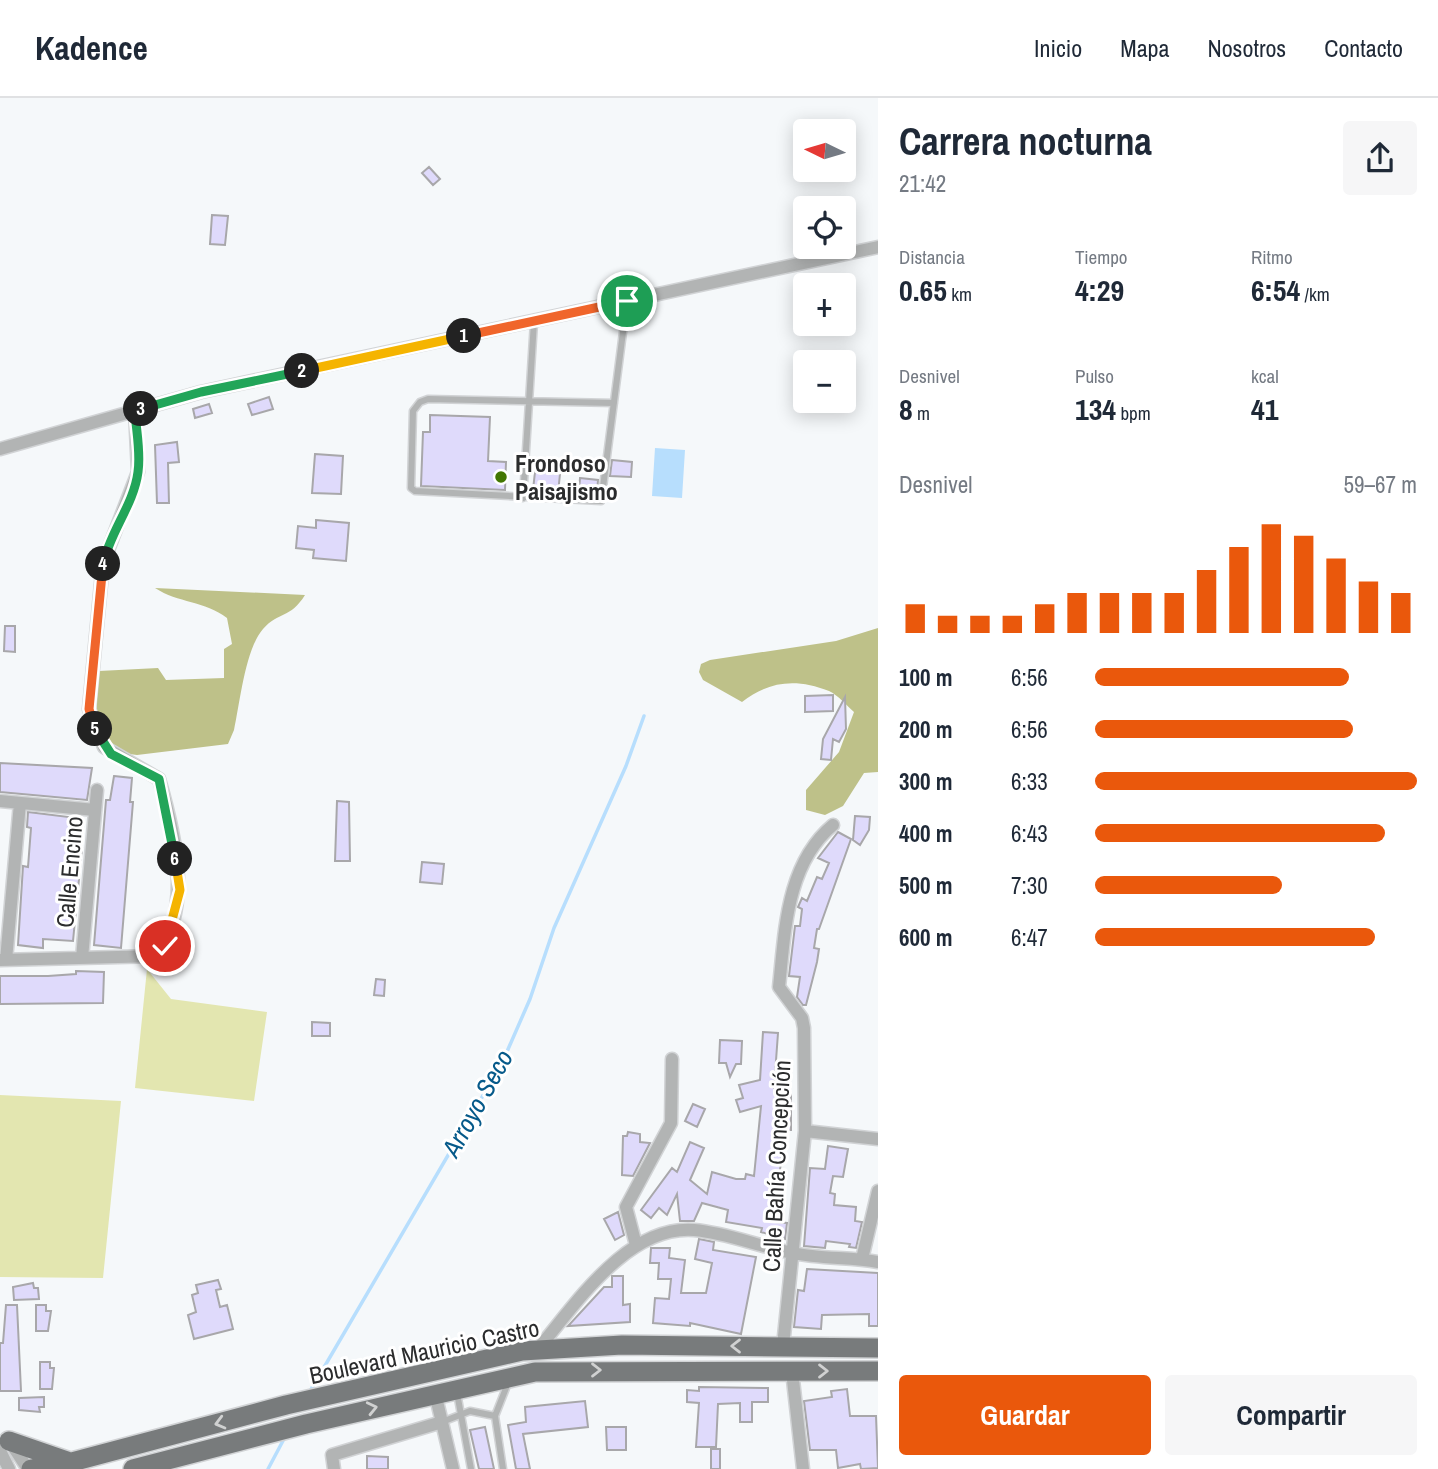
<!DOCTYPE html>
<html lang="es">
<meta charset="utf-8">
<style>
body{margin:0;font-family:"Archivo Narrow",sans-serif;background:#f6f6f7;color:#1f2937;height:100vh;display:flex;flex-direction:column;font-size:26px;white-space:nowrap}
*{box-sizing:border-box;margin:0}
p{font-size:23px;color:#747a83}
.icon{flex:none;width:38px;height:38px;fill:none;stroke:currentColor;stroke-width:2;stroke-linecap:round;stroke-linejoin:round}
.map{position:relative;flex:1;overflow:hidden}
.side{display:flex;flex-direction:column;background:#fff;width:560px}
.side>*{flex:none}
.needle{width:46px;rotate:275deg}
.fabs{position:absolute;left:793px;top:21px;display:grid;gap:14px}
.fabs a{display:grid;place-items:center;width:63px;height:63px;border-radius:7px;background:#fff;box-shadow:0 4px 18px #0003;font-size:35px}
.pin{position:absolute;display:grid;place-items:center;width:60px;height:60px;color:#fff;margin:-30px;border:4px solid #fff;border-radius:50%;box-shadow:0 2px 7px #0007}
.km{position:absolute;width:35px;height:35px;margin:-18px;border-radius:50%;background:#222;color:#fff;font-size:19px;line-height:35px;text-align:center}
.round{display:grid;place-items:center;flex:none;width:74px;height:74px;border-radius:7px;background:#f6f6f7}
.overview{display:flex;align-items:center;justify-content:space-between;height:119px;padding:0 21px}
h1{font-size:38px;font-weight:800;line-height:52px}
.stats{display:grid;grid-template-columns:repeat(3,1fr);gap:10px;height:119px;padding:7px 21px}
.stats div{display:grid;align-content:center}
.stats b{font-size:30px;font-weight:800}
.stats small{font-size:19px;font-weight:400}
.stats p{font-size:19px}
.chart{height:196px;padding:14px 21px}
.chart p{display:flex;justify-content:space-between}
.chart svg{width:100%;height:126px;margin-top:7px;stroke:#ea580c;stroke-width:6}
.button{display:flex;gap:14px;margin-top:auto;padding:14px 21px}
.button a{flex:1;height:80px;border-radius:7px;background:#ea580c;color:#fff;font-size:28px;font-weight:800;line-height:80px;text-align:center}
.button a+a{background:#f6f6f7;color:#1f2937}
ul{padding:0 21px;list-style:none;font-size:23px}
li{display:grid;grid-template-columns:112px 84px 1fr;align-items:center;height:52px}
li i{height:18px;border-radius:9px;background:#ea580c}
header{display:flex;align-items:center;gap:42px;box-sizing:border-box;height:98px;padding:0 35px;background:#fff;border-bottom:2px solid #e0e1e3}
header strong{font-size:33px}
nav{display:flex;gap:38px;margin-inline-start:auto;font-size:24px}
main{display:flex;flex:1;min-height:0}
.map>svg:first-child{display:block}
</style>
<header>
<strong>Kadence</strong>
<nav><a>Inicio</a><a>Mapa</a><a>Nosotros</a><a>Contacto</a></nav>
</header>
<main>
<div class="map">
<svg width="878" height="1371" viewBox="0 0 878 1371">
<rect width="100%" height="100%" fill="#f5f8fa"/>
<!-- green -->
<path fill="#e3e6b0" d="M 147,871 L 171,901 L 267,914 L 254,1003 L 135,990 Z
M 0,997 L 121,1003 L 103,1180 L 0,1179 Z"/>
<!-- forest -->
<path fill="#bec189" d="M 155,490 L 305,497 C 290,521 279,513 263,531 C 245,552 240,605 234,632 L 228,646 L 137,657 C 96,654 92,605 99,573 L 158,570 L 166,582 L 224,580 L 224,551 L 232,546 L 227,520 C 205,503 178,505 155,490 Z
M 878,530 L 878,674 L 864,675 L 843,708 L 825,717 L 806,712 L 806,692 L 839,654 L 854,614 C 847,608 838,597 829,593 C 796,580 769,583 742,604 L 703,582 L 699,574 L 701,566 L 710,562 L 836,543 Z"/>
<!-- water -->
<path fill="#b7defd" d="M 655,350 L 685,352 L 682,400 L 652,398 Z"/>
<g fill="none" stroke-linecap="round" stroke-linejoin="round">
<!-- stream -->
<path stroke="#b7defd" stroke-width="3.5" d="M 309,1295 L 502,965 L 530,901 L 554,830 L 626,668 L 644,618
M 268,1371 L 285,1339"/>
</g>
<!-- building -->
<path fill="#dfdafb" stroke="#a8a7aa" stroke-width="2" d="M 429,69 L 440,81 L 433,87 L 422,75 Z
M 212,117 L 228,118 L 225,147 L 210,146 Z
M 269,299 L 273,311 L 252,317 L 248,306 Z
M 209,306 L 212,315 L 195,320 L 193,311 Z
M 430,317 L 490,319 L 488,363 L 506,364 L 505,392 L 421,388 L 423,334 L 430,334 Z
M 177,344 L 179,364 L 168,365 L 169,405 L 157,405 L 155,347 Z
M 315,356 L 343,358 L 341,396 L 312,395 Z
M 612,362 L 632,364 L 631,379 L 610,378 Z
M 535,374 L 560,376 L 558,395 L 533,392 Z
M 580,380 L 598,382 L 597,395 L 579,393 Z
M 316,422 L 349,425 L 346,463 L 313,460 L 314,452 L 296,450 L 298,428 L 316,430 Z
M 5,528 L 15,528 L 15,554 L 4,553 Z
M 833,597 L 833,613 L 805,614 L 805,598 Z
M 845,599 L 846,631 L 839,644 L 833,641 L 831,662 L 821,661 L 823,641 Z
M 0,665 L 92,670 L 87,702 L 0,694 Z
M 114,678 L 132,680 L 130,704 L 133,704 L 121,850 L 94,847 L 106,702 L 110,702 Z
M 337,703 L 349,704 L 350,763 L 335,763 Z
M 28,714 L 77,720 L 74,749 L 82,750 L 73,843 L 43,841 L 43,850 L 18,847 L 23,768 L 28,769 L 31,730 L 27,729 Z
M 855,718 L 870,719 L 869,732 L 860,747 L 853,742 Z
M 838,734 L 851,741 L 819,831 L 817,831 L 814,850 L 819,851 L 817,864 L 806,907 L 803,907 L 797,899 L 800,879 L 789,878 L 795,828 L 800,828 L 802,811 L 798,809 L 802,800 L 807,803 L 817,779 L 822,781 L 829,765 L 818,760 Z
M 422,764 L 444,766 L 442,786 L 420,784 Z
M 76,873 L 104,874 L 103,905 L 0,906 L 0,878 L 48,878 L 76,876 Z
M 376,881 L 385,882 L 384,898 L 374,897 Z
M 312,924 L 330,925 L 330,938 L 312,938 Z
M 763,934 L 778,935 L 774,990 L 788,986 L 791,996 L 791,1032 L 785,1032 L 779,1080 L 783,1081 L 782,1089 L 785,1090 L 784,1101 L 780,1100 L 776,1124 L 787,1125 L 785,1141 L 761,1134 L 762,1130 L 726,1124 L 728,1112 L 702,1105 L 694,1123 L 680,1123 L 677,1096 L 667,1117 L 659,1110 L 651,1120 L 641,1112 L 672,1070 L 677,1074 L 690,1044 L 704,1050 L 690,1082 L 707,1096 L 712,1074 L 736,1081 L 745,1081 L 746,1076 L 754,1078 L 761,1008 L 740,1014 L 736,1002 L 743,1000 L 739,987 L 760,982 Z
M 720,942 L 742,943 L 741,966 L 736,966 L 730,979 L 726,965 L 719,965 Z
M 693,1006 L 705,1011 L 697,1029 L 685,1023 Z
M 628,1034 L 640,1036 L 640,1044 L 650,1045 L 633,1078 L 622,1077 L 623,1038 L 627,1038 Z
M 828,1048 L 848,1051 L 843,1079 L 833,1078 L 830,1095 L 835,1096 L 834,1107 L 856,1109 L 855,1123 L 862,1124 L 856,1150 L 849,1149 L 850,1146 L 826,1143 L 825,1150 L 804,1148 L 810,1070 L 825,1071 Z
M 618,1114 L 624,1137 L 615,1142 L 604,1121 Z
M 699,1141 L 714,1144 L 713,1152 L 756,1159 L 741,1236 L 690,1225 L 690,1228 L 653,1225 L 655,1200 L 669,1201 L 671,1181 L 658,1181 L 659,1165 L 650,1165 L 651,1150 L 670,1150 L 669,1160 L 685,1162 L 681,1195 L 706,1195 L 712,1165 L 695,1161 Z
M 807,1171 L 878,1175 L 878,1228 L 869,1228 L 869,1216 L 822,1217 L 821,1231 L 794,1229 L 798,1192 L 804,1193 Z
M 612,1178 L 623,1178 L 623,1207 L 630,1206 L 630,1224 L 568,1228 L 604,1189 L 612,1189 Z
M 218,1182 L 221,1191 L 216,1192 L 220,1209 L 227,1207 L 233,1231 L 194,1241 L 188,1217 L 196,1214 L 192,1197 L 198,1195 L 196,1187 Z
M 33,1185 L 34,1190 L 38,1190 L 39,1201 L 14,1202 L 13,1189 Z
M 6,1207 L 17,1207 L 21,1293 L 0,1293 L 0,1245 L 3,1245 Z
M 36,1207 L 46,1207 L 46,1213 L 51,1213 L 48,1233 L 36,1233 Z
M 40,1264 L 50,1264 L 50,1270 L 54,1270 L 52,1291 L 40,1291 Z
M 699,1289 L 768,1290 L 768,1304 L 752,1304 L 752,1324 L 740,1324 L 740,1305 L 718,1306 L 716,1349 L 696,1349 L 699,1305 L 687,1304 L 687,1292 L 699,1293 Z
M 847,1291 L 850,1318 L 876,1318 L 878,1370 L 861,1371 L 860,1366 L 838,1370 L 836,1352 L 810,1352 L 804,1303 L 832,1299 L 831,1293 Z
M 44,1299 L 44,1309 L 39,1309 L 40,1314 L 19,1312 L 19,1300 Z
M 585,1303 L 588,1329 L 523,1336 L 530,1371 L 516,1371 L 508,1327 L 526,1324 L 525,1309 Z
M 485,1329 L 494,1371 L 479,1371 L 470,1332 Z
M 606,1329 L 626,1329 L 626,1352 L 607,1352 Z
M 711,1351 L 720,1351 L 720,1371 L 711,1371 Z
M 367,1358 L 388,1359 L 388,1371 L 367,1371 Z"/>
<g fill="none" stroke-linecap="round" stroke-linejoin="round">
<!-- service casing -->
<g stroke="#d1d3d5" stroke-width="9">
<path id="service" d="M 614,305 L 428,301 L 420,304 L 413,313 L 411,390 L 415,393 L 601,403 L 602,397 L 627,203
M 523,400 L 534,224
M 457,1295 L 471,1371
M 442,1324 L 470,1313 L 495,1318
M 503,1371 L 495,1318 L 508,1285"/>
</g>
<!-- minor casing -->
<g stroke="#d1d3d5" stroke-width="15">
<path id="minor" d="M 0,351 L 201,294 L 878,149
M 0,703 L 95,712
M 82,860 L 97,692
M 0,862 L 157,858 C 193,808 175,736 159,681 L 104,649 L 89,611 L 103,465 L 138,374 L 135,313
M 6,862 L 20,705
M 805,1033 L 878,1041
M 636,1147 L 626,1109 L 671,1025 L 672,961
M 862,1161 L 878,1093
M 783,1248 L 805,1033 L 804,930 L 802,920 L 779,889 C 785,833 786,766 833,727
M 538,1251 C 576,1206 627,1127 694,1132 C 729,1135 759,1149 793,1155 C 821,1161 850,1159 878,1164
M 792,1273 L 803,1371
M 435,1295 L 453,1371
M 10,1344 L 28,1371
M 0,1353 L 9,1371
M 334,1371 L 332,1357 L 442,1324"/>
</g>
<!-- primary casing -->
<g stroke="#d1d3d5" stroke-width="22">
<path id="primary" d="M 9,1343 L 67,1363
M 31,1371 L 72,1364 L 286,1307 L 522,1253 L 622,1247 L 878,1250
M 133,1371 L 306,1326 L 535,1274 L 878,1273"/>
</g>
<!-- service -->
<use href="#service" stroke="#b2b4b4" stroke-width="6"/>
<!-- minor -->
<use href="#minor" stroke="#b2b4b4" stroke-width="12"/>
<!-- primary -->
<use href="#primary" stroke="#787b7c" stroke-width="19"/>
</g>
<!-- one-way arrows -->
<defs><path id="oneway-chevron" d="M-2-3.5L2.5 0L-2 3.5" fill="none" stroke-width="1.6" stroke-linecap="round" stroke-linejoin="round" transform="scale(1.75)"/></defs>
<g stroke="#d0d1d1">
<use href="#oneway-chevron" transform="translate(736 1248) rotate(-180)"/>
<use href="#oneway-chevron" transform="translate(596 1272)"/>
<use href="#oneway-chevron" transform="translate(823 1273)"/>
<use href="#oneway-chevron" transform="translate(372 1310) rotate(-13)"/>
<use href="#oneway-chevron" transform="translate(220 1325) rotate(165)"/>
</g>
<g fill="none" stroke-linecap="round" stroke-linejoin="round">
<!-- split-1 casing -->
<g stroke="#fff" stroke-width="14">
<path id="split-1" d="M 464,238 L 627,203"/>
</g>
<!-- split-2 casing -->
<g stroke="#fff" stroke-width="14">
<path id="split-2" d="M 302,273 L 464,238"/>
</g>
<!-- split-3 casing -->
<g stroke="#fff" stroke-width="14">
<path id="split-3" d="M 141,311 L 201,294 L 302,273"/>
</g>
<!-- split-4 casing -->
<g stroke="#fff" stroke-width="14">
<path id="split-4" d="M 103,466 C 110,434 134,406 138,374 C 141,354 136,332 135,313 L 141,311"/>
</g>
<!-- split-5 casing -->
<g stroke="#fff" stroke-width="14">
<path id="split-5" d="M 95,631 L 89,611 L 103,466"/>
</g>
<!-- split-6 casing -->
<g stroke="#fff" stroke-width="14">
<path id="split-6" d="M 95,631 L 111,656 L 159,681 L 175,761"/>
</g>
<!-- split-7 casing -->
<g stroke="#fff" stroke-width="14">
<path id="split-7" d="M 165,848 L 180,792 L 175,761"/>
</g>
<!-- split-1 -->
<use href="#split-1" stroke="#f0652b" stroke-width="9"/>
<!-- split-2 -->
<use href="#split-2" stroke="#f5b400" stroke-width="9"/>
<!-- split-3 -->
<use href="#split-3" stroke="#22a559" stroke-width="9"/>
<!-- split-4 -->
<use href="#split-4" stroke="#22a559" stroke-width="9"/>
<!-- split-5 -->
<use href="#split-5" stroke="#f0652b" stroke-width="9"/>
<!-- split-6 -->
<use href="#split-6" stroke="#22a559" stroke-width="9"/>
<!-- split-7 -->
<use href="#split-7" stroke="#f5b400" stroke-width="9"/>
</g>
<!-- markers -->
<circle fill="#427602" stroke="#fff" stroke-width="2.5" cx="501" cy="379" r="7"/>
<g text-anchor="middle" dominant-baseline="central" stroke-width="6" stroke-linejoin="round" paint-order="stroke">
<!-- poi labels -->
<g font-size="24" font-weight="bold" fill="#2b2c2d" stroke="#fff" text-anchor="start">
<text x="515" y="365">Frondoso<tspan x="515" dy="28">Paisajismo</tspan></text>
</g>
<!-- street labels -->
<g font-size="24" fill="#2b2c2d" stroke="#fff">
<text transform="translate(69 774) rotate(-85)">Calle Encino</text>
<text transform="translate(776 1068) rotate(-87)">Calle Bahía Concepción</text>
<text transform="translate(424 1253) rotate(-12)">Boulevard Mauricio Castro</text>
</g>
<!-- water labels -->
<g font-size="26" font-style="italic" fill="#065a8a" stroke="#fff">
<text transform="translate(477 1005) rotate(-61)">Arroyo Seco</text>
</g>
</g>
</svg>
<div class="fabs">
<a><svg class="needle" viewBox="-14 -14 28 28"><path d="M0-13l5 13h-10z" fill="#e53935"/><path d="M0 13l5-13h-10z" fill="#747a83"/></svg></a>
<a><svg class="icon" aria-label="locate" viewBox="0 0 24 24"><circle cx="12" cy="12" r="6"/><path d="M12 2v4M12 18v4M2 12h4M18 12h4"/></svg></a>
<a>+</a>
<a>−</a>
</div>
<div class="pin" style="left:627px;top:203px;background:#1e9e55"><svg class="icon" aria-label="arrive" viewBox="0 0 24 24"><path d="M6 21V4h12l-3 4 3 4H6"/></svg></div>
<div class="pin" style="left:165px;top:848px;background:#d93025"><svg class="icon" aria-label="check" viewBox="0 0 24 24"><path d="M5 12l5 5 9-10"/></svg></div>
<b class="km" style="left:464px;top:238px">1</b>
<b class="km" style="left:302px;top:273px">2</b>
<b class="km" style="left:141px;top:311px">3</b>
<b class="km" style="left:103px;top:466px">4</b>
<b class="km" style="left:95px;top:631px">5</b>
<b class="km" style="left:175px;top:761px">6</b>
</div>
<section class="side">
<div class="overview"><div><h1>Carrera nocturna</h1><p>21:42</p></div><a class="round"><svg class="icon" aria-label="share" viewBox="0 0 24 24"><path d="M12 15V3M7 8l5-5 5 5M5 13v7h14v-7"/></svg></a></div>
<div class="stats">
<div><p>Distancia</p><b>0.65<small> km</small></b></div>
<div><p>Tiempo</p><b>4:29</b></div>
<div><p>Ritmo</p><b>6:54<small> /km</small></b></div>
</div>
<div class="stats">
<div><p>Desnivel</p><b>8<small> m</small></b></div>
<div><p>Pulso</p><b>134<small> bpm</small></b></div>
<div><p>kcal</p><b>41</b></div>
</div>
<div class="chart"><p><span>Desnivel</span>59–67 m</p>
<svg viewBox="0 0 160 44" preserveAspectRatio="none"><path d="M5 44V34M15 44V38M25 44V38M35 44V38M45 44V34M55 44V30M65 44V30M75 44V30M85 44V30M95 44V22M105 44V14M115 44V6M125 44V10M135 44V18M145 44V26M155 44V30"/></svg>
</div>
<ul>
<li><b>100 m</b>6:56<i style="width:79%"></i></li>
<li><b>200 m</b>6:56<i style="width:80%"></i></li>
<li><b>300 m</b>6:33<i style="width:100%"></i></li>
<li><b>400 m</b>6:43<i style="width:90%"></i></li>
<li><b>500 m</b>7:30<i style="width:58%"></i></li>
<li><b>600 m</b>6:47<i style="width:87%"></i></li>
</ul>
<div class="button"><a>Guardar</a><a>Compartir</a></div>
</section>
</main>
